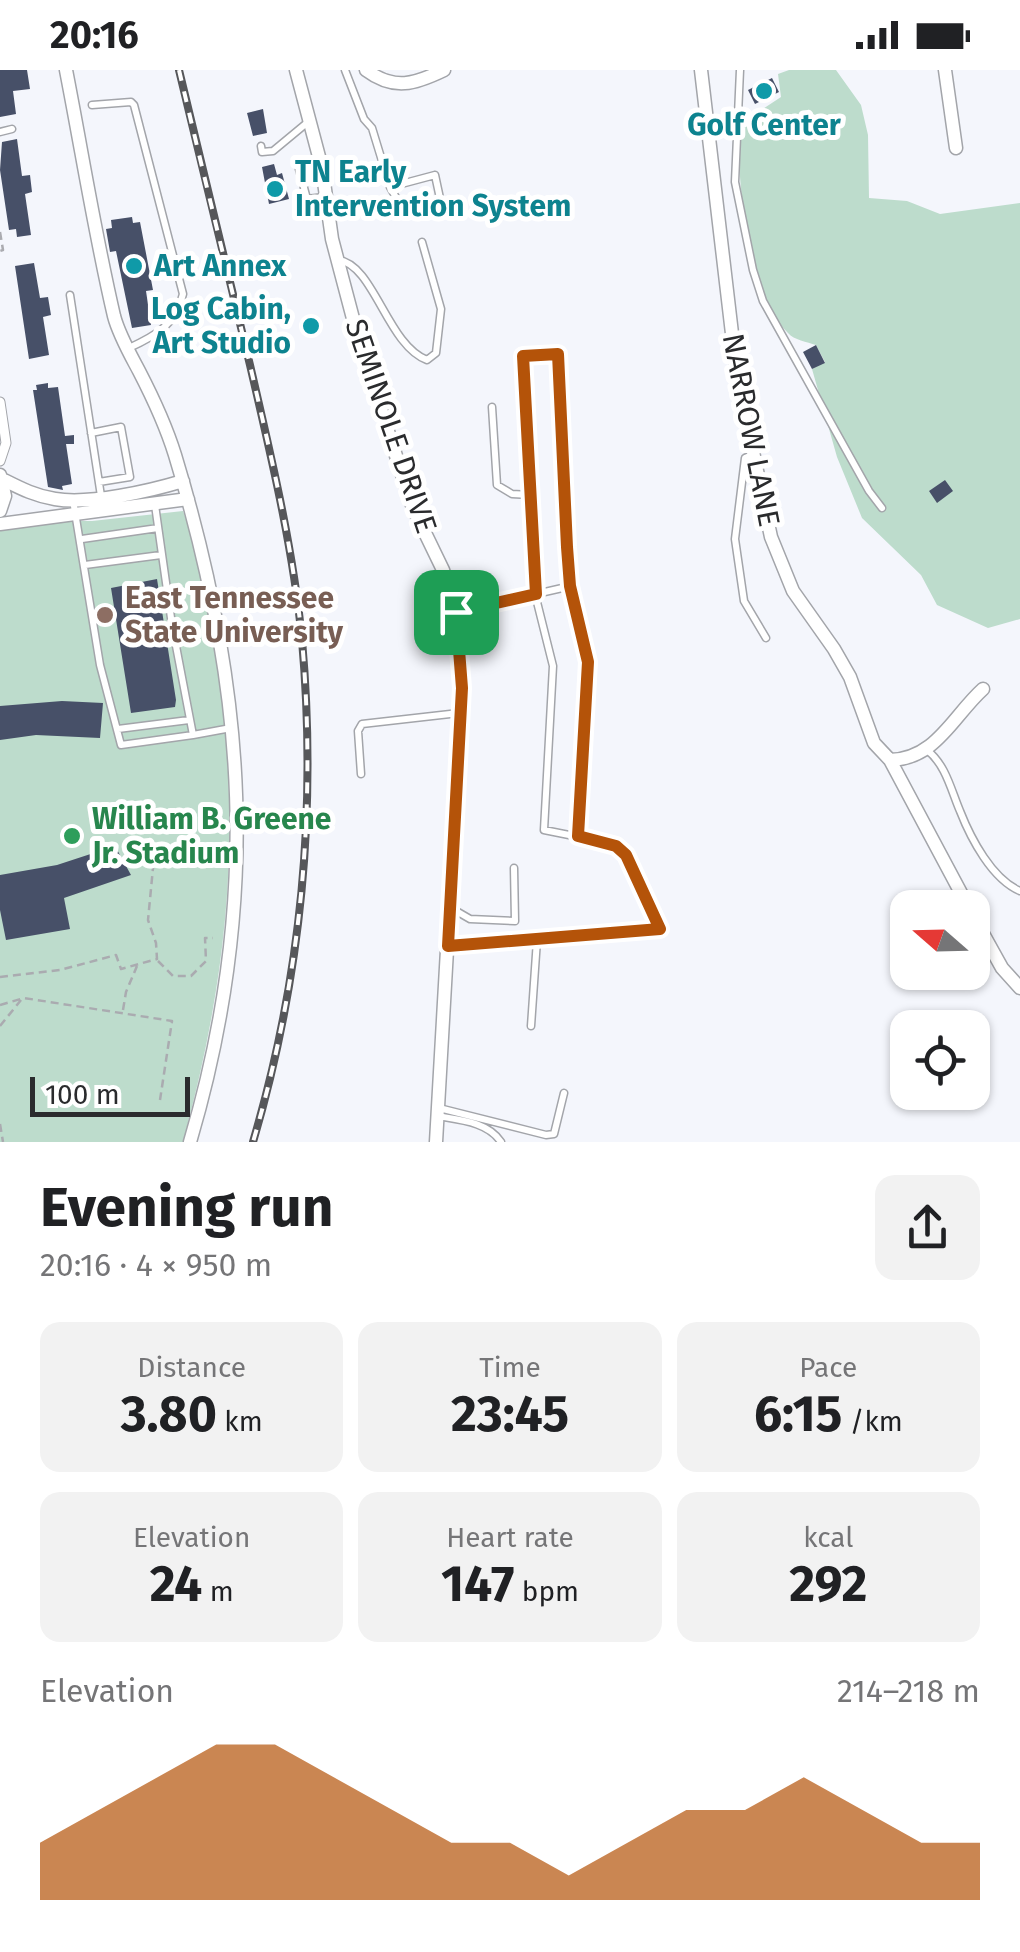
<!DOCTYPE html>
<meta charset="utf-8">
<style>
body{margin:0;font-family:"Fira Sans",sans-serif;background:#f2f2f2;color:#202124;height:100vh;display:flex;flex-direction:column;font-size:38px;white-space:nowrap}
*{box-sizing:border-box;margin:0}
p{font-size:32px;color:#757577}
.icon{flex:none;width:55px;height:55px;fill:none;stroke:currentColor;stroke-width:2;stroke-linecap:round;stroke-linejoin:round}
.map{position:relative;height:1072px;overflow:hidden}
.drawer{display:flex;flex-direction:column;background:#fff;flex:1}
.drawer>*{flex:none}
.needle{width:65px;rotate:290deg}
.fabs{position:absolute;left:890px;top:820px;display:grid;gap:20px}
.fabs a{display:grid;place-items:center;width:100px;height:100px;border-radius:20px;background:#fff;box-shadow:0 2px 8px #0004;font-size:50px}
.scale{position:absolute;left:30px;bottom:25px;width:160px;box-sizing:border-box;padding-left:10px;border:5px solid #2a2b2d;border-top:0;font-size:28px;line-height:35px;white-space:nowrap;color:#2a2b2d;-webkit-text-stroke:8px #fff;paint-order:stroke}
.pin{position:absolute;display:grid;place-items:center;width:85px;height:85px;color:#fff;margin:-42px;border-radius:20px;box-shadow:0 5px 15px #0006}
.round{display:grid;place-items:center;flex:none;width:105px;height:105px;border-radius:20px;background:#f2f2f2}
.headline{display:flex;align-items:center;justify-content:space-between;height:170px;padding:0 40px}
h1{font-size:55px;font-weight:700;line-height:75px}
.figures{display:grid;grid-template-columns:repeat(3,1fr);gap:15px;height:170px;padding:10px 40px}
.figures div{display:grid;align-content:center;border-radius:20px;background:#f2f2f2;text-align:center}
.figures b{font-size:50px;font-weight:700}
.figures small{font-size:28px;font-weight:400}
.figures p{font-size:28px}
.chart{height:280px;padding:20px 40px}
.chart p{display:flex;justify-content:space-between}
.chart svg{width:100%;height:180px;margin-top:10px;fill:#b45309;opacity:.7}
.status{display:flex;justify-content:space-between;align-items:center;height:70px;padding:0 50px;background:#fff;direction:ltr}
.status svg{height:28px;fill:currentColor}
.map>svg:first-child{display:block}
</style>
<div class="status"><b>20:16</b><svg viewBox="0 0 49 12"><path d="M0 12V9h3v3zM5 12V6h3v6zM10 12V3h3v9zM15 12V0h3v12zM26 1h20v11H26zM47 4h2v5h-2z"/></svg></div>
<div class="map">
<svg width="1020" height="1072" viewBox="0 0 1020 1072">
<rect width="100%" height="100%" fill="#f4f6fc"/>
<!-- green -->
<path fill="#bddccc" d="M 789,0 L 836,0 L 861,35 L 868,65 L 869,128 L 907,131 L 940,144 L 1020,133 L 1020,549 L 988,558 L 937,535 L 921,505 L 862,448 L 837,387 L 812,299 L 825,292 L 816,275 C 807,272 794,270 788,263 C 744,220 740,114 737,56 L 781,27 L 778,4 Z
M 183,441 C 199,483 206,531 214,575 C 243,750 230,897 184,1068 L 183,1072 L 0,1072 L 0,458 L 49,451 L 92,451 Z"/>
<!-- building -->
<path fill="#475068" d="M 0,0 L 27,0 L 30,19 L 13,21 L 16,44 L 0,47 Z
M 772,8 L 779,22 L 755,34 L 748,20 Z
M 263,39 L 267,63 L 253,66 L 247,43 Z
M 17,69 L 22,106 L 30,105 L 32,122 L 25,124 L 31,165 L 17,167 L 16,159 L 9,160 L 0,100 L 2,72 Z
M 274,94 L 277,105 L 282,103 L 289,129 L 269,134 L 262,97 Z
M 132,147 L 133,153 L 140,152 L 153,220 L 146,221 L 151,255 L 132,258 L 116,181 L 110,182 L 106,159 L 112,158 L 111,150 Z
M 34,193 L 40,228 L 48,227 L 51,245 L 43,247 L 49,285 L 29,289 L 15,196 Z
M 316,246 L 320,262 L 306,266 L 302,250 Z
M 816,275 L 825,293 L 812,299 L 803,282 Z
M 48,313 L 48,318 L 58,317 L 65,366 L 74,365 L 74,374 L 66,374 L 72,414 L 62,416 L 63,420 L 48,417 L 33,320 L 37,320 L 36,315 Z
M 945,410 L 953,421 L 937,433 L 929,421 Z
M 157,509 L 176,630 L 175,637 L 131,643 L 111,518 Z
M 62,631 L 103,633 L 100,668 L 36,665 L 0,670 L 0,636 Z
M 115,776 L 131,805 L 64,828 L 70,859 L 6,870 L 0,840 L 0,805 L 57,795 Z"/>
<g fill="none" stroke-linecap="round" stroke-linejoin="round">
<!-- service casing -->
<g stroke="#a3a5aa" stroke-width="9">
<path id="service" d="M 345,0 L 364,49 L 372,58 L 390,117 L 402,138 L 408,141 L 441,133 L 435,105 L 390,117
M 740,0 L 735,112 L 753,200 L 763,231 L 869,421 L 882,438
M 92,35 L 131,32 L 134,35 L 183,224 C 176,255 155,266 129,278
M 0,62 L 12,59
M 261,76 L 262,82 L 273,81 L 308,52
M 319,91 L 302,95 L 299,99 L 307,129 L 324,127
M 338,190 C 374,194 387,275 427,290 L 436,283 L 441,239 L 422,172
M 70,225 L 101,426
M 492,337 L 497,415 L 512,424 L 530,425
M 91,363 L 121,357 L 130,407 L 99,412
M 752,385 L 745,388 L 735,469 L 744,531 L 766,568
M 73,430 L 100,595 L 121,675 L 193,665
M 155,435 L 172,555 L 193,665 L 231,658
M 82,469 L 158,458
M 85,495 L 161,485
M 457,542 L 571,516 L 588,592 L 578,766
M 118,659 L 189,650
M 927,680 C 946,695 951,720 960,741 C 971,769 992,809 1020,821
M 361,704 L 358,661 L 362,654 L 459,643
M 451,838 L 470,849 L 515,851 L 514,798
M 449,876 L 660,859 L 626,785 L 604,772 L 544,760 L 553,596 L 535,524 L 523,285 L 559,284 L 571,516
M 531,956 L 537,870
M 439,1038 L 546,1065 L 554,1064 L 564,1023
M 437,1046 C 460,1050 488,1052 501,1072"/>
</g>
<!-- pedestrian casing -->
<g stroke="#a3a5aa" stroke-width="11">
<path id="pedestrian" d="M 0,332 L 6,373 L 0,391"/>
</g>
<!-- minor casing -->
<g stroke="#a3a5aa" stroke-width="15">
<path id="minor" d="M 66,0 C 82,82 95,165 114,246 C 119,265 130,284 139,301 C 153,328 166,356 175,385 C 247,622 261,832 190,1072
M 296,0 L 322,98 L 332,169 L 360,275 L 413,438 L 443,500 L 456,542 L 462,618 L 436,1072
M 366,0 C 394,21 415,14 444,0
M 701,0 L 737,306 L 771,467 L 793,521 L 834,579 L 850,607 L 874,673 L 890,690 C 936,689 953,646 983,619
M 945,0 L 956,78
M 2,409 C 20,418 35,426 55,429 C 89,435 150,421 183,411
M 0,441 L 5,426 L 0,405
M 0,454 L 188,429
M 890,690 L 969,838
M 972,844 L 1002,898 L 1020,918"/>
</g>
<!-- path -->
<path stroke="#aaabb0" stroke-width="2.5" stroke-dasharray="8 5" stroke-linecap="butt" d="M 0,162 L 3,180 L 0,181
M 158,891 L 173,906 L 191,906 L 206,891 L 205,868 L 213,868
M 0,907 L 60,900 L 116,885 L 121,899 L 157,889 L 156,873 L 148,850 L 153,798
M 0,935 L 24,928 L 172,951 L 160,1030
M 123,940 L 126,922 L 137,896
M 0,956 L 21,930
M 0,1054 L 3,1072"/>
<!-- service -->
<use href="#service" stroke="#fff" stroke-width="6"/>
<!-- pedestrian -->
<use href="#pedestrian" stroke="#fff" stroke-width="9"/>
<!-- minor -->
<use href="#minor" stroke="#fff" stroke-width="12"/>
<!-- rail casing -->
<g stroke="#56575a" stroke-width="8">
<path id="rail" d="M 179,0 C 202,98 226,196 250,295 C 271,386 293,477 302,570 C 317,739 301,909 253,1072"/>
</g>
<!-- rail -->
<use href="#rail" stroke="#fff" stroke-width="4" stroke-dasharray="11" stroke-linecap="butt"/>
</g>
<g fill="none" stroke-linecap="round" stroke-linejoin="round">
<!-- route casing -->
<g stroke="#fff" stroke-width="20">
<path id="route" d="M 558,284 L 567,477 L 570,516 L 588,592 L 578,766 L 616,776 L 626,785 L 660,859 L 448,876 L 462,618 L 456,542 L 536,524 L 523,286 Z"/>
</g>
<!-- route -->
<use href="#route" stroke="#b45309" stroke-width="12"/>
</g>
<!-- markers -->
<g fill="#0f9aa8" stroke="#fff" stroke-width="4">
<circle cx="764" cy="21" r="10"/>
<circle cx="275" cy="119" r="10"/>
<circle cx="134" cy="196" r="10"/>
<circle cx="311" cy="256" r="10"/>
</g>
<circle fill="#8d6e63" stroke="#fff" stroke-width="4" cx="105" cy="545" r="10"/>
<circle fill="#2e9e5b" stroke="#fff" stroke-width="4" cx="72" cy="766" r="10"/>
<g text-anchor="middle" dominant-baseline="central" stroke-width="10" stroke-linejoin="round" paint-order="stroke">
<!-- culture labels -->
<g font-size="30" font-weight="bold" fill="#0d838f" stroke="#fff" text-anchor="start">
<text x="764" y="55" text-anchor="middle">Golf Center</text>
<text x="295" y="102">TN Early<tspan x="295" dy="34">Intervention System</tspan></text>
<text x="154" y="196">Art Annex</text>
<text x="291" y="239" text-anchor="end">Log Cabin,<tspan x="291" dy="34">Art Studio</tspan></text>
</g>
<!-- street labels -->
<g font-size="30" fill="#2a2b2d" stroke="#fff">
<text transform="translate(391 356) rotate(71)">SEMINOLE DRIVE</text>
<text transform="translate(751 360) rotate(79)">NARROW LANE</text>
</g>
<!-- education labels -->
<g font-size="30" font-weight="bold" fill="#785e54" stroke="#fff" text-anchor="start">
<text x="125" y="528">East Tennessee<tspan x="125" dy="34">State University</tspan></text>
</g>
<!-- leisure labels -->
<g font-size="30" font-weight="bold" fill="#27864d" stroke="#fff" text-anchor="start">
<text x="92" y="749">William B. Greene<tspan x="92" dy="34">Jr. Stadium</tspan></text>
</g>
</g>
</svg>
<div class="fabs">
<a><svg class="needle" viewBox="-14 -14 28 28"><path d="M0-13l5 13h-10z" fill="#e53935"/><path d="M0 13l5-13h-10z" fill="#757577"/></svg></a>
<a><svg class="icon" aria-label="locate" viewBox="0 0 24 24"><circle cx="12" cy="12" r="6"/><path d="M12 2v4M12 18v4M2 12h4M18 12h4"/></svg></a>
</div>
<div class="scale">100 m</div>
<div class="pin" style="left:456px;top:542px;background:#1e9e55"><svg class="icon" aria-label="arrive" viewBox="0 0 24 24"><path d="M6 21V4h12l-3 4 3 4H6"/></svg></div>
</div>
<section class="drawer">
<div class="headline"><div><h1>Evening run</h1><p>20:16 · 4 × 950 m</p></div><a class="round"><svg class="icon" aria-label="share" viewBox="0 0 24 24"><path d="M12 15V3M7 8l5-5 5 5M5 13v7h14v-7"/></svg></a></div>
<div class="figures">
<div><p>Distance</p><b>3.80<small> km</small></b></div>
<div><p>Time</p><b>23:45</b></div>
<div><p>Pace</p><b>6:15<small> /km</small></b></div>
</div>
<div class="figures">
<div><p>Elevation</p><b>24<small> m</small></b></div>
<div><p>Heart rate</p><b>147<small> bpm</small></b></div>
<div><p>kcal</p><b>292</b></div>
</div>
<div class="chart"><p><span>Elevation</span>214–218 m</p>
<svg viewBox="0 0 160 44" preserveAspectRatio="none"><path d="M0 44V30L10 22L20 14L30 6L40 6L50 14L60 22L70 30L80 30L90 38L100 30L110 22L120 22L130 14L140 22L150 30L160 30V44z"/></svg>
</div>
</section>
